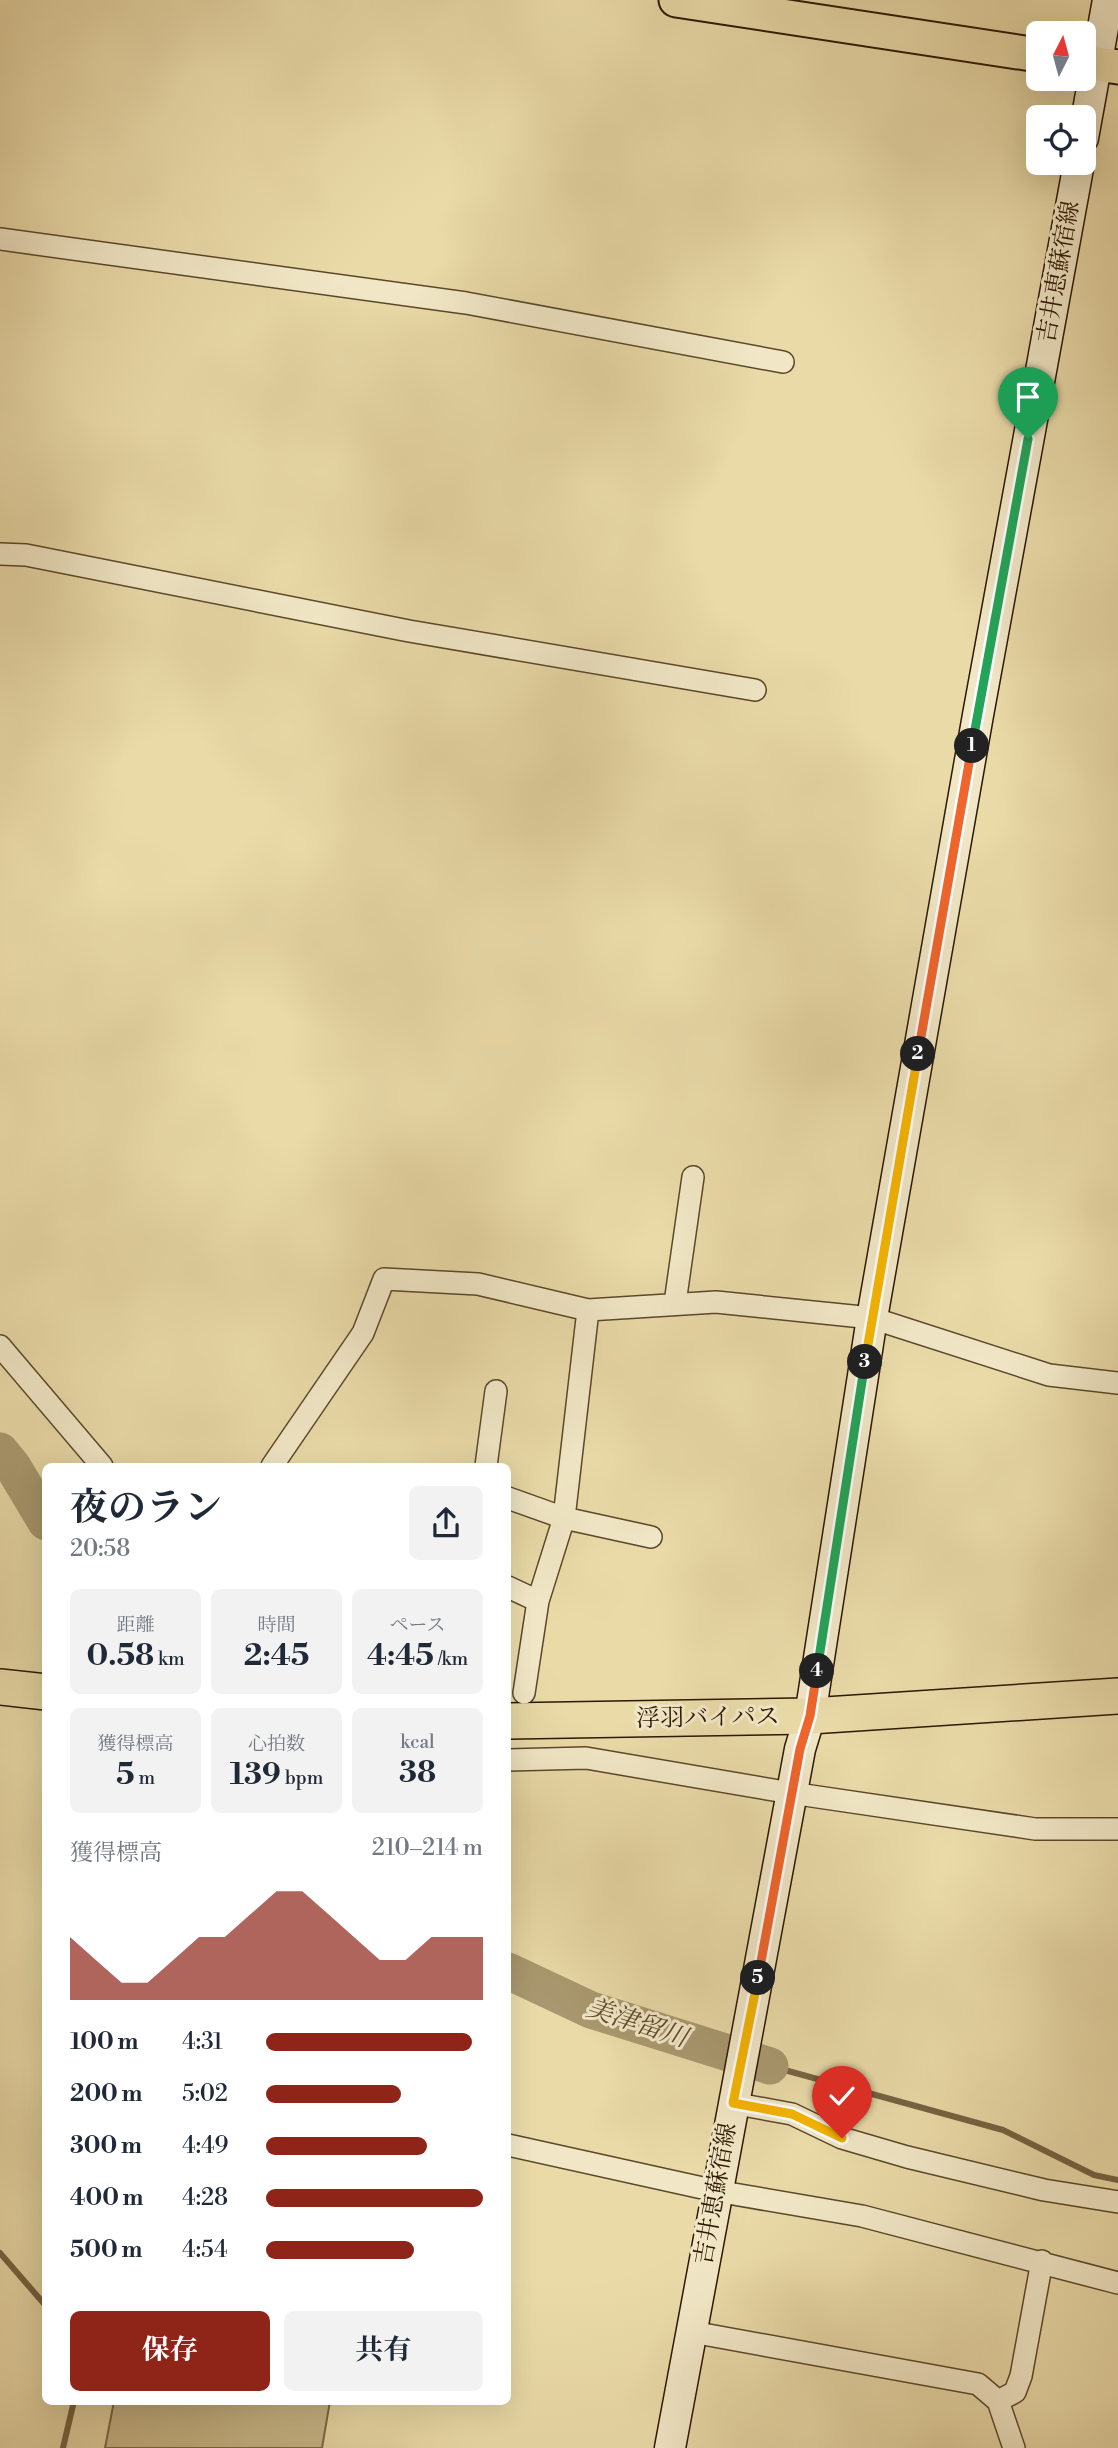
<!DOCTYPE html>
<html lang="ja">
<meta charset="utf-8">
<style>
body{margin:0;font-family:"Libre Bodoni","Noto Serif JP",serif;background:#f2f2f3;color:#1f2937;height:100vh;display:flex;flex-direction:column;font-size:26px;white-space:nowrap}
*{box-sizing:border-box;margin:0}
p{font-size:23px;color:#747a83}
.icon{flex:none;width:38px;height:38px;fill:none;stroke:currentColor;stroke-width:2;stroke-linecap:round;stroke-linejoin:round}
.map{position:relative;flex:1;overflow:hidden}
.details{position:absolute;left:42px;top:1463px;width:469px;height:942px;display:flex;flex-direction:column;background:#fff;border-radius:10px;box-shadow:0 7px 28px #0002}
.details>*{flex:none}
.needle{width:46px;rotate:6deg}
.fabs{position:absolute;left:1026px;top:21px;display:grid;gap:14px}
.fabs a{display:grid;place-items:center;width:70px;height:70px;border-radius:10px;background:#fff;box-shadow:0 7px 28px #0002;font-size:35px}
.pin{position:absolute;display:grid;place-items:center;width:60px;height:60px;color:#fff;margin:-72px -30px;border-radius:50% 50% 50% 0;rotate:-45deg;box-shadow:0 0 7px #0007}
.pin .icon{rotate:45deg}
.km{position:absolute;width:35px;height:35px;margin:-18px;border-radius:50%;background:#222;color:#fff;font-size:19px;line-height:35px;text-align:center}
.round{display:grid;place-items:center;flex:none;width:74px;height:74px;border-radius:10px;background:#f2f2f3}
.summary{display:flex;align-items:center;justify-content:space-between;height:119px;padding:0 28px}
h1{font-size:38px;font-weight:700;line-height:52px}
.stats{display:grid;grid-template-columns:repeat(3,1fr);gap:10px;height:119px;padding:7px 28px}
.stats div{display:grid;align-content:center;border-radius:10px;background:#f2f2f3;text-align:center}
.stats b{font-size:30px;font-weight:700}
.stats small{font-size:19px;font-weight:400}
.stats p{font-size:19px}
.chart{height:196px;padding:14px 28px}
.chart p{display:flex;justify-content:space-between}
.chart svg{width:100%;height:126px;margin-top:7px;fill:#8f2418;opacity:.7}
.cta{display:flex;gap:14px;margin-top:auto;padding:14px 28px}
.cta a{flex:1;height:80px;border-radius:10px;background:#8f2418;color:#fff;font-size:28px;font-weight:700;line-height:80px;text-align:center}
.cta a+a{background:#f2f2f3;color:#1f2937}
ul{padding:0 28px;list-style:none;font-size:23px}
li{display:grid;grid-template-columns:112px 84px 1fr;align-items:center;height:52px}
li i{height:18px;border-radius:9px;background:#8f2418}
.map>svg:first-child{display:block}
</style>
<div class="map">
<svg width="1118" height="2448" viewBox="0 0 1118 2448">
<rect width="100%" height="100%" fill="#e9daa8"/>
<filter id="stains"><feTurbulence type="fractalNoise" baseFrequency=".00286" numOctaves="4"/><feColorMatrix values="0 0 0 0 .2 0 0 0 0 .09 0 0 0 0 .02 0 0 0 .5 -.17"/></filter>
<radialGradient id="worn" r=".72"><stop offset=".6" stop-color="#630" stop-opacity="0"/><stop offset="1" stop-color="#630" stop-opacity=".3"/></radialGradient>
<!-- green -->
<path fill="#c9b98b" stroke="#7a6846" stroke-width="2" d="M 114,2401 L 330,2401 L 322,2448 L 105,2448 Z"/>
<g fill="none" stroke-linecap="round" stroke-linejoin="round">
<!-- stream -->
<path stroke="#776443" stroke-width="6" d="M 770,2066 L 1003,2130 L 1094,2175 L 1118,2180
M 0,2253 L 46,2306
M 63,2448 L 74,2401"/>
<!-- river -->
<path stroke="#a9986f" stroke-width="37" d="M 0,1451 L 13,1467 L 46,1522
M 508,1971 L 591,2010 L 770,2066"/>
<!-- minor casing -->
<g stroke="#5b482a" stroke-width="24">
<path id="minor" d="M 0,239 L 466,303 L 783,362
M 0,554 L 26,555 L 409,631 L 755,690
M 675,1303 L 693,1177
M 0,1346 L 102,1466
M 272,1466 L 363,1333 L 384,1279 L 478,1284 L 588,1310 L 716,1302 L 872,1318 L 1049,1375 L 1118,1383
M 486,1466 L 496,1391
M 508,1498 L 564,1518 L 651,1537
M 508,1587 L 538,1601
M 524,1693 L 538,1601 L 564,1518 L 588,1310
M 508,1760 L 586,1758 L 791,1793 L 1035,1829 L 1118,1829
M 732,2103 L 792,2114 L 842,2138 L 907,2157 L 1044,2190 L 1118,2202
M 508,2145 L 716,2191 L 862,2216 L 1118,2283
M 692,2332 L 978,2384 L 998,2401 L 1014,2448
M 998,2401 L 1015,2392 L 1021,2376 L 1042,2261"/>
</g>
<!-- secondary casing -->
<g stroke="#2c1700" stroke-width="33">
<path id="secondary" d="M 1083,138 L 1108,0
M 670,2448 L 800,1749 L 810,1716 L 872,1318 L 978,715 L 1079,163"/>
</g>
<!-- primary casing -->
<g stroke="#2c1700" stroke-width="37">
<path id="primary" d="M 676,0 L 1038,55
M 1083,62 L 1118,67"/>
</g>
<!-- trunk casing -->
<g stroke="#2c1700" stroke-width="38">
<path id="trunk" d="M 0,1687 L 46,1692
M 508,1721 L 810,1716 L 1118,1696"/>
</g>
<!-- minor -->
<use href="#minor" stroke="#f1e7c6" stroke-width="21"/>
<!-- secondary -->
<use href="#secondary" stroke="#f1e7c6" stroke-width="30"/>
<!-- primary -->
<use href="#primary" stroke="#e9daa8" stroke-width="33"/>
<!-- trunk -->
<use href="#trunk" stroke="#e9daa8" stroke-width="35"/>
</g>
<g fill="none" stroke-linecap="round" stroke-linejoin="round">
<!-- split-1 casing -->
<g stroke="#fff" stroke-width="14">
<path id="split-1" d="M 972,746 L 1028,439"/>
</g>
<!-- split-2 casing -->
<g stroke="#fff" stroke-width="14">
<path id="split-2" d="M 918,1054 L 972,746"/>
</g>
<!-- split-3 casing -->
<g stroke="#fff" stroke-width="14">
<path id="split-3" d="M 865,1362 L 918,1054"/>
</g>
<!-- split-4 casing -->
<g stroke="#fff" stroke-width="14">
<path id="split-4" d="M 817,1671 L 865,1362"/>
</g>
<!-- split-5 casing -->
<g stroke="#fff" stroke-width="14">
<path id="split-5" d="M 758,1978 L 800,1749 L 810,1716 L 817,1671"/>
</g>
<!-- split-6 casing -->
<g stroke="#fff" stroke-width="14">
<path id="split-6" d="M 758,1978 L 733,2103 L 792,2114 L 842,2138"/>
</g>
<!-- split-1 -->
<use href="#split-1" stroke="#22a559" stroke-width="9"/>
<!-- split-2 -->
<use href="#split-2" stroke="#f0652b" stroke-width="9"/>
<!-- split-3 -->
<use href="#split-3" stroke="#f5b400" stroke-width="9"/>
<!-- split-4 -->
<use href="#split-4" stroke="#22a559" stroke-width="9"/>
<!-- split-5 -->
<use href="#split-5" stroke="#f0652b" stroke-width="9"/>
<!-- split-6 -->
<use href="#split-6" stroke="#f5b400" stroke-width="9"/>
</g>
<g text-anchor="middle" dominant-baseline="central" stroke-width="6" stroke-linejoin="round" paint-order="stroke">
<!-- street labels -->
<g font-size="24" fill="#2c1700" stroke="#f1e7c6">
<text transform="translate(1059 272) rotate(-80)">吉井恵蘇宿線</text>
<text transform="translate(708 1718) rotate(-1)">浮羽バイパス</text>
<text transform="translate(716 2194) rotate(-80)">吉井恵蘇宿線</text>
</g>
<!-- water labels -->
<g font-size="26" font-style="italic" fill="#5e4b2c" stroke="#f1e7c6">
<text transform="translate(637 2023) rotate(18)">美津留川</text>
</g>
</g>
<rect width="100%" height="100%" filter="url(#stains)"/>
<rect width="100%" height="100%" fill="url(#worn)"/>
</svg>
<div class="fabs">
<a><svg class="needle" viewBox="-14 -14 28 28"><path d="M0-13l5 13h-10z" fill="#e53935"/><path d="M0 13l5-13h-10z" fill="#747a83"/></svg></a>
<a><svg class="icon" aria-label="locate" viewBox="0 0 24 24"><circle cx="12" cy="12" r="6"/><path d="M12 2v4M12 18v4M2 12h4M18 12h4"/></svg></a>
</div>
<div class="pin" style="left:1028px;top:439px;background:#1e9e55"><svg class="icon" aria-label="arrive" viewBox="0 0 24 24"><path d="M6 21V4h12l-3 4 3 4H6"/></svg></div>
<div class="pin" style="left:842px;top:2138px;background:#d93025"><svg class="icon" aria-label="check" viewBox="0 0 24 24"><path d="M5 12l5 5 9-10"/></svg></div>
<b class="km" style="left:972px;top:746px">1</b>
<b class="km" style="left:918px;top:1054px">2</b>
<b class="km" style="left:865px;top:1362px">3</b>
<b class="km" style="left:817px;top:1671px">4</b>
<b class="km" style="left:758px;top:1978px">5</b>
<section class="details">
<div class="summary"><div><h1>夜のラン</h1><p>20:58</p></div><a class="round"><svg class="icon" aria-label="share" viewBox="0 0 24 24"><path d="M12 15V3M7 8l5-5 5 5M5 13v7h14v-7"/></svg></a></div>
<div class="stats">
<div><p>距離</p><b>0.58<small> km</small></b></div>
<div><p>時間</p><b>2:45</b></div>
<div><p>ペース</p><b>4:45<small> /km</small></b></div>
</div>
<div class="stats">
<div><p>獲得標高</p><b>5<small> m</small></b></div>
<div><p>心拍数</p><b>139<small> bpm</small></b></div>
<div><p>kcal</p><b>38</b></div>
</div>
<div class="chart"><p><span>獲得標高</span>210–214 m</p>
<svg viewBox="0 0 160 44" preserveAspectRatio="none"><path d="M0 44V22L10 30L20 38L30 38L40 30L50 22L60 22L70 14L80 6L90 6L100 14L110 22L120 30L130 30L140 22L150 22L160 22V44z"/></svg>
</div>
<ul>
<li><b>100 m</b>4:31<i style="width:95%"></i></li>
<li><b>200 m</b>5:02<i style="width:62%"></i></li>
<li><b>300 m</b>4:49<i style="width:74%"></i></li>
<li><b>400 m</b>4:28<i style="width:100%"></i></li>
<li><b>500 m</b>4:54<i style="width:68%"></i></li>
</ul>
<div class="cta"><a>保存</a><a>共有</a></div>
</section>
</div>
